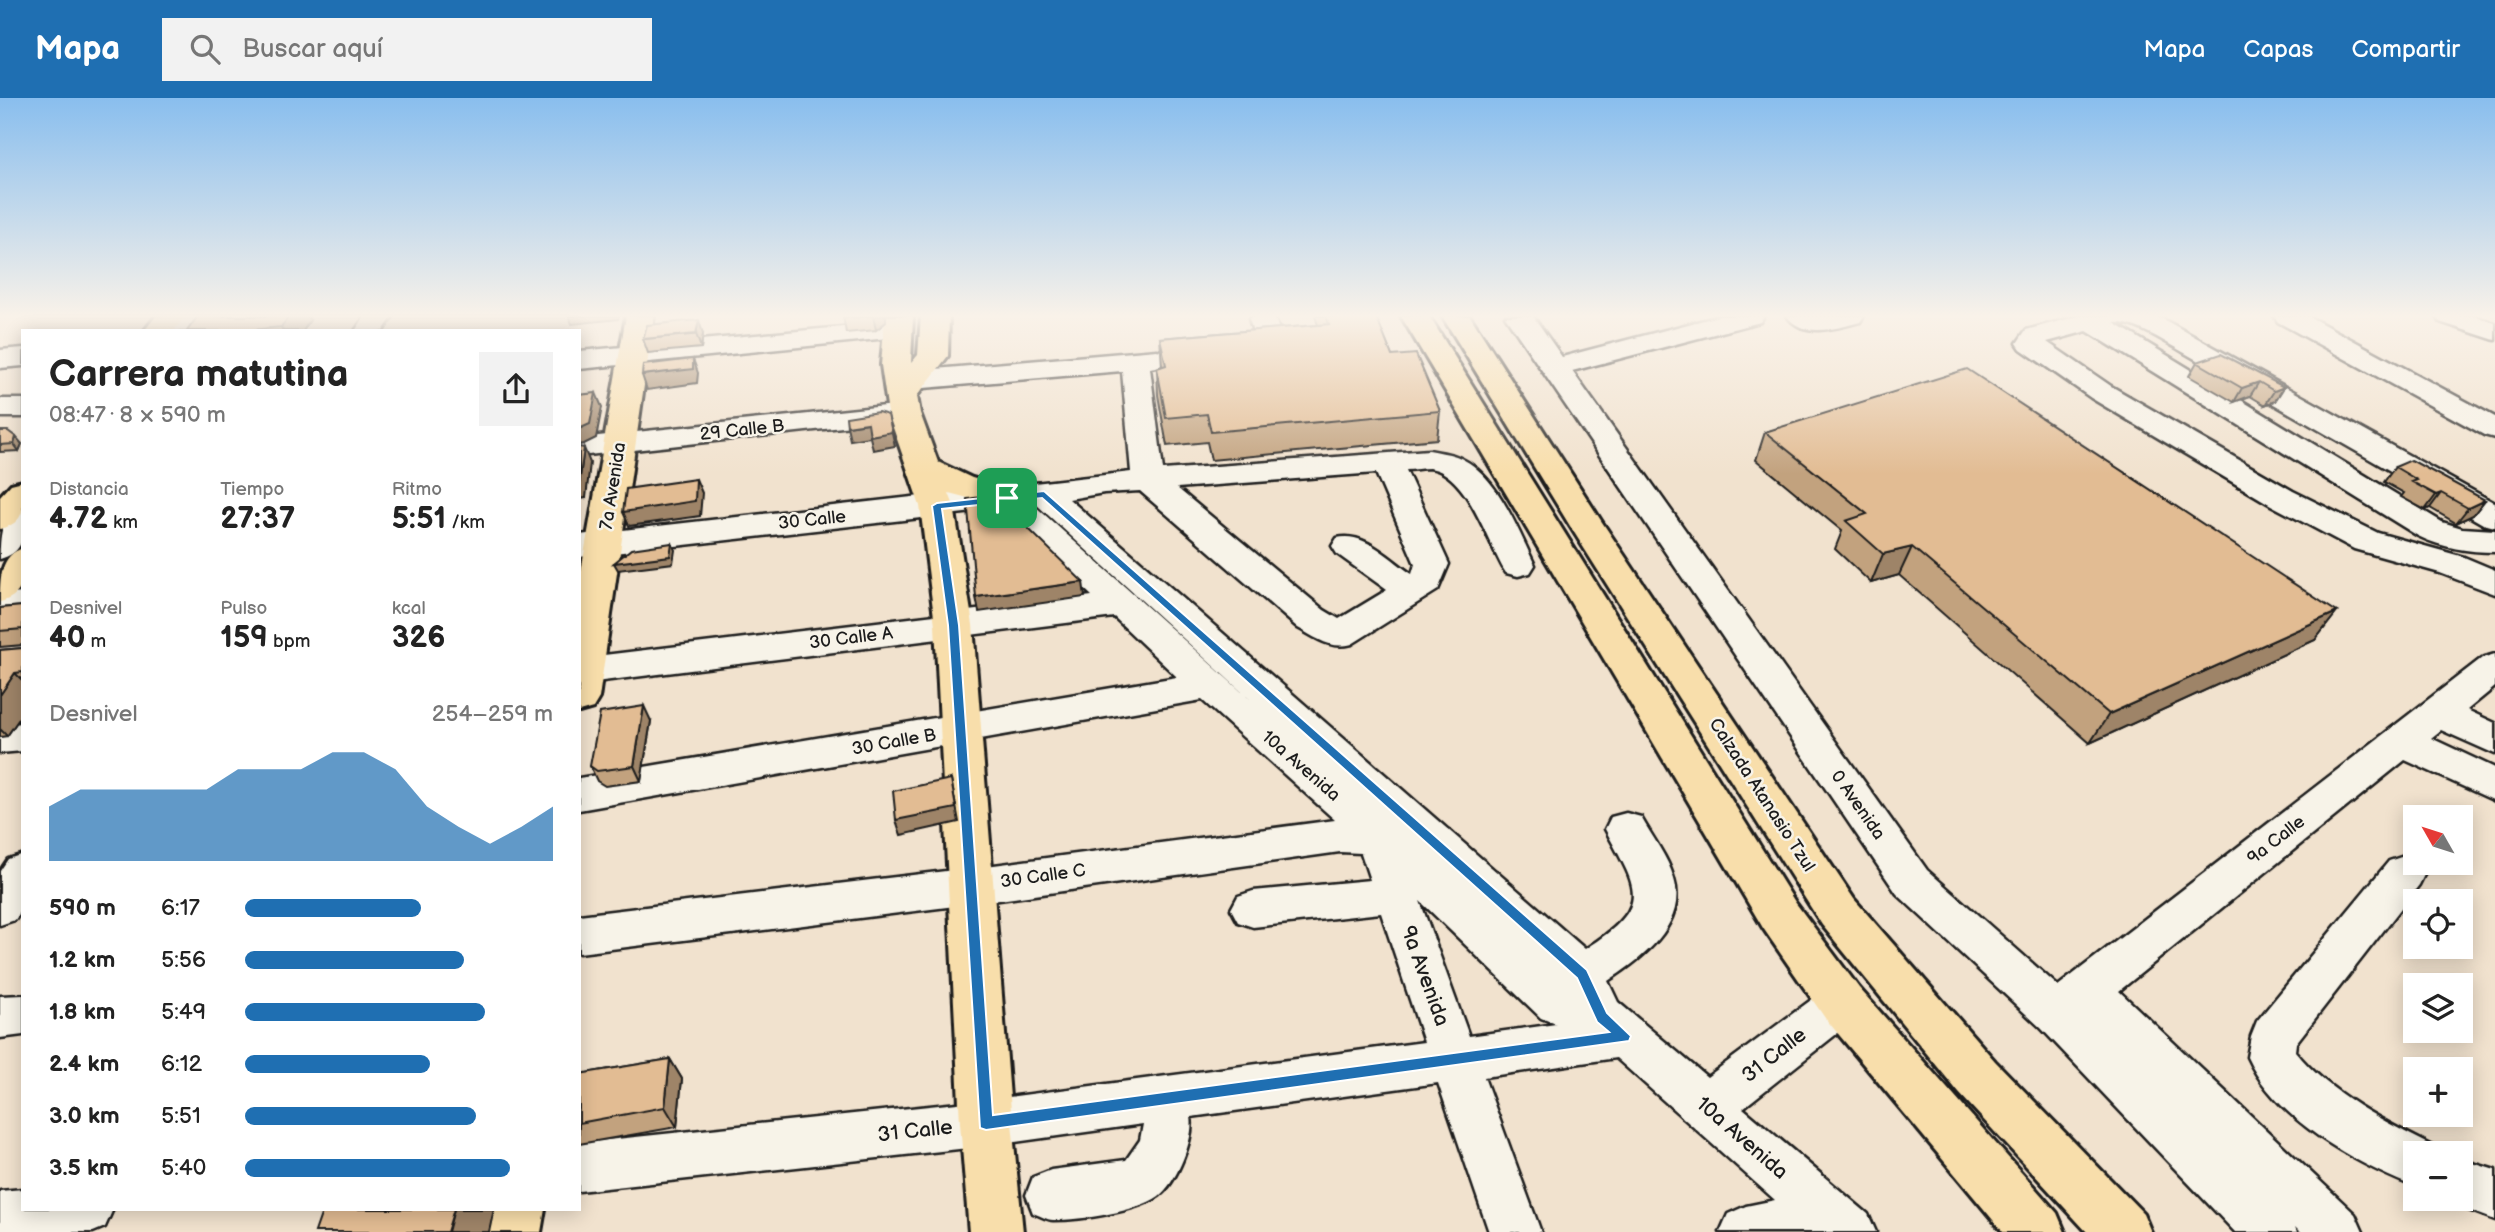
<!DOCTYPE html>
<html lang="es">
<meta charset="utf-8">
<style>
body{margin:0;font-family:"Balsamiq Sans",sans-serif;background:#f2f2f2;color:#222;height:100vh;display:flex;flex-direction:column;font-size:26px;white-space:nowrap}
*{box-sizing:border-box;margin:0}
p{font-size:23px;color:#767676}
.icon{flex:none;width:38px;height:38px;fill:none;stroke:currentColor;stroke-width:2;stroke-linecap:round;stroke-linejoin:round}
.map{position:relative;flex:1;overflow:hidden}
.side{position:absolute;left:21px;top:231px;width:560px;height:882px;display:flex;flex-direction:column;background:#fff;border-radius:0px;box-shadow:0 4px 18px #0003}
.side>*{flex:none}
.needle{width:46px;rotate:309deg}
.fabs{position:absolute;left:2403px;top:707px;display:grid;gap:14px}
.fabs a{display:grid;place-items:center;width:70px;height:70px;border-radius:0px;background:#fff;box-shadow:0 4px 18px #0003;font-size:35px}
.pin{position:absolute;display:grid;place-items:center;width:60px;height:60px;color:#fff;margin:-30px;border-radius:14px;box-shadow:0 4px 10px #0006}
.round{display:grid;place-items:center;flex:none;width:74px;height:74px;border-radius:0px;background:#f2f2f2}
.summary{display:flex;align-items:center;justify-content:space-between;height:119px;padding:0 28px}
h1{font-size:38px;font-weight:700;line-height:52px}
.metrics{display:grid;grid-template-columns:repeat(3,1fr);gap:10px;height:119px;padding:7px 28px}
.metrics div{display:grid;align-content:center}
.metrics b{font-size:30px;font-weight:700}
.metrics small{font-size:19px;font-weight:400}
.metrics p{font-size:19px}
.chart{height:196px;padding:14px 28px}
.chart p{display:flex;justify-content:space-between}
.chart svg{width:100%;height:126px;margin-top:7px;fill:#1f6fb2;opacity:.7}
ul{padding:0 28px;list-style:none;font-size:23px}
li{display:grid;grid-template-columns:112px 84px 1fr;align-items:center;height:52px}
li i{height:18px;border-radius:9px;background:#1f6fb2}
header{display:flex;align-items:center;gap:42px;box-sizing:border-box;height:98px;padding:0 35px;background:#1f6fb2;color:#fff}
header strong{font-size:33px}
nav{display:flex;gap:38px;margin-inline-start:auto;font-size:24px}
.search{width:490px;height:63px;background:#f2f2f2;display:flex;align-items:center;gap:18px;box-sizing:border-box;padding:0 24px;border-radius:0px;color:#767676;font-size:26px}
.map>svg:first-child{display:block}
</style>
<header>
<strong>Mapa</strong>
<div class="search"><svg class="icon" aria-label="search" viewBox="0 0 24 24"><circle cx="10" cy="10" r="6"/><path d="M15 15l6 6"/></svg>Buscar aquí</div>
<nav><a>Mapa</a><a>Capas</a><a>Compartir</a></nav>
</header>
<div class="map">
<svg width="2495" height="1134" viewBox="0 0 2495 1134">
<rect width="100%" height="100%" fill="#f1e2ce"/>
<filter id="ink" filterUnits="userSpaceOnUse"><feTurbulence type="fractalNoise" baseFrequency=".0143" numOctaves="2"/><feDisplacementMap in="SourceGraphic" scale="14" xChannelSelector="R" yChannelSelector="G"/><feConvolveMatrix kernelMatrix="1 2 1 2 8 2 1 2 1" color-interpolation-filters="sRGB"/></filter>
<g filter="url(#ink)">
<g fill="none" stroke-linecap="round" stroke-linejoin="round">
<!-- minor casing -->
<g stroke="#1c1c1c" stroke-width="5">
<path id="minor" d="M 174,218 L 203,218 L 191,233 L 162,233 Z
M 365,218 L 393,218 L 383,233 L 355,233 Z
M 1252,218 L 1274,218 L 1286,250 L 1282,256 L 1243,261 L 1233,259 L 1229,253 L 1233,247 L 1256,243 L 1249,221 Z
M 1505,218 L 1533,218 L 1562,259 L 1719,218 L 1764,218 L 1760,224 L 1572,273 L 1927,772 L 2058,888 L 2482,560 L 2495,556 L 2495,589 L 2467,612 L 2495,625 L 2495,656 L 2441,632 L 2431,640 L 2495,670 L 2495,703 L 2405,662 L 2119,893 L 2355,1116 L 2363,1134 L 2300,1134 L 2295,1129 L 2297,1134 L 2235,1134 L 2041,930 L 1897,796 Z
M 1787,218 L 1864,218 L 1860,224 C 1838,230 1803,241 1787,218 Z
M 2079,218 L 2153,218 L 2163,221 L 2495,405 L 2495,429 L 2483,426 L 2183,254 C 2167,245 2132,222 2114,225 L 2442,424 L 2462,430 L 2495,432 L 2495,454 C 2468,454 2443,450 2418,438 L 2087,233 L 2047,244 L 2111,288 L 2293,393 L 2378,435 L 2464,459 L 2495,472 L 2495,496 L 2440,475 L 2354,451 L 2271,407 L 2091,300 L 2021,251 L 2017,245 L 2026,232 Z
M 2274,218 L 2308,218 L 2495,319 L 2495,340 L 2484,337 L 2278,224 Z
M 2436,218 L 2475,218 L 2495,225 L 2495,242 L 2440,224 Z
M 898,224 L 908,226 L 912,232 L 908,238 L 579,271 L 579,253 Z
M 23,250 L 23,268 L 0,270 L 0,252 Z
M 1157,252 L 1167,255 L 1171,261 L 1167,267 L 1150,270 L 1163,372 L 1429,352 C 1438,354 1447,355 1456,358 C 1497,374 1517,431 1535,467 L 1530,475 L 1518,478 L 1506,475 C 1488,447 1468,374 1429,370 C 1422,370 1413,372 1406,372 L 1449,466 L 1438,492 L 1352,546 C 1331,552 1316,540 1298,530 L 1140,393 L 1104,395 L 1069,401 L 1585,851 C 1653,807 1638,793 1605,731 L 1611,719 L 1626,715 L 1641,719 C 1652,739 1668,759 1674,781 C 1688,826 1641,862 1608,883 L 1618,904 L 1707,979 L 1826,891 L 1842,885 L 1858,891 L 1865,905 L 1858,919 L 1743,1010 L 1868,1116 L 1876,1134 L 1720,1134 L 1728,1116 L 1746,1108 L 1775,1102 L 1616,960 L 1484,979 L 1541,1134 L 1489,1134 L 1438,985 L 1191,1019 C 1195,1040 1176,1086 1159,1098 C 1136,1114 1082,1122 1053,1122 C 1047,1122 1039,1117 1033,1115 L 1026,1097 L 1033,1079 L 1051,1072 L 1126,1062 L 1140,1042 L 1143,1026 L 986,1048 L 579,1093 L 579,1045 L 986,1002 L 1424,944 L 1381,815 L 1253,829 L 1238,824 L 1231,811 L 1238,798 L 1253,793 L 1370,782 L 1361,755 L 1340,754 L 971,806 L 579,855 L 579,817 L 971,770 L 1335,722 L 1202,602 L 579,712 L 579,680 L 1177,579 L 1114,519 L 579,586 L 579,560 L 1092,498 L 1000,411 L 579,459 L 579,437 L 1131,374 L 1122,273 L 900,292 L 890,289 L 885,283 L 890,277 L 900,274 ZM 1376,375 L 1415,466 L 1412,476 C 1390,461 1364,433 1337,440 L 1332,448 L 1337,456 L 1387,492 L 1339,521 L 1324,512 L 1177,390 ZM 1034,407 L 1037,407 L 1254,605 ZM 1420,803 L 1541,920 L 1556,926 L 1469,938 Z
M 0,301 L 23,301 L 23,319 L 0,319 Z
M 895,307 L 906,310 L 910,316 L 906,322 L 579,358 L 579,340 Z
M 23,411 C 23,434 28,453 0,461 C 0,438 0,417 23,411 Z
M 23,495 L 23,519 L 0,521 L 0,497 Z
M 23,625 L 23,653 L 0,655 L 0,627 Z
M 23,756 L 23,810 L 15,822 L 0,827 L 0,773 L 8,761 Z
M 2404,758 L 2420,765 L 2425,775 L 2419,787 L 2296,945 L 2295,953 C 2331,997 2383,1023 2433,1048 L 2436,1055 L 2415,1055 L 2415,1089 C 2353,1064 2276,1022 2247,959 L 2251,938 L 2257,923 L 2389,763 Z
M 23,897 L 23,937 L 0,940 L 0,898 Z
M 2460,1061 L 2495,1072 L 2495,1122 L 2442,1102 L 2460,1101 Z
M 23,1091 L 23,1111 L 113,1111 L 105,1129 L 93,1134 L 0,1134 L 0,1093 Z"/>
</g>
<!-- major casing -->
<g stroke="#1c1c1c" stroke-width="6">
<path id="major" d="M 156,218 L 185,218 L 174,233 L 144,233 Z
M 626,218 L 654,218 L 599,600 L 593,610 L 579,614 L 579,485 Z
M 885,218 L 913,218 L 911,265 L 918,257 L 921,218 L 949,218 L 948,258 L 917,298 L 920,315 L 938,364 L 972,380 L 1019,393 L 1024,400 L 1019,407 L 1007,410 L 949,395 L 954,408 L 973,527 L 1012,1025 L 1023,1134 L 969,1134 L 960,1025 L 935,527 L 920,408 L 888,315 L 881,267 Z
M 1401,218 L 1429,218 L 1795,804 L 1859,890 L 2057,1115 L 2065,1134 L 2003,1134 L 1825,920 L 1763,830 Z
M 1442,218 L 1470,218 L 1602,424 L 1854,801 L 1995,963 L 2143,1115 L 2151,1134 L 2087,1134 L 1959,995 L 1822,827 L 1570,428 Z
M 23,383 C 23,407 28,424 0,431 L 0,398 L 11,386 Z
M 23,450 C 23,476 29,496 0,504 C 0,479 0,458 23,450 Z
M 491,1111 L 545,1111 L 541,1134 L 487,1134 Z"/>
</g>
<!-- minor -->
<use href="#minor" fill="#f7f3e8" fill-rule="evenodd"/>
<!-- major -->
<use href="#major" fill="#f8deab" fill-rule="evenodd"/>
</g>
<!-- wall -->
<path fill="#c2a27e" stroke="#1c1c1c" stroke-width="2" d="M 843,218 L 886,218 L 886,224 L 876,232 L 846,235 Z
M 1315,218 L 1376,218 L 1392,258 L 1440,313 L 1437,341 L 1211,362 L 1207,344 L 1167,348 L 1158,297 L 1157,270 L 1162,268 L 1160,240 L 1318,227 Z
M 310,222 L 303,233 L 187,233 Z
M 703,236 L 701,250 L 648,255 L 643,241 Z
M 2197,264 L 2284,289 L 2275,303 L 2265,307 L 2250,298 L 2234,304 L 2189,278 Z
M 0,333 L 22,346 L 19,353 L 0,354 Z
M 1765,334 L 2337,514 L 2315,542 L 2090,645 L 1899,477 L 1871,485 L 1835,451 L 1842,433 L 1756,362 Z
M 2395,369 L 2485,402 L 2473,417 L 2456,425 L 2430,410 L 2425,412 L 2401,399 L 2404,395 L 2384,384 Z
M 23,508 L 23,547 L 0,549 L 0,510 Z
M 23,550 L 23,615 L 7,638 L 0,639 L 0,552 Z
M 651,623 L 641,683 L 605,688 L 597,683 L 590,668 Z
M 670,961 L 682,981 L 677,1029 L 579,1046 L 579,976 Z"/>
<!-- shaded-wall -->
<path fill="#9e8467" stroke="#1c1c1c" stroke-width="2" d="M 289,218 L 308,218 L 310,222 L 303,233 L 283,233 L 281,229 Z
M 569,218 L 619,218 L 618,221 L 572,226 Z
M 873,218 L 886,218 L 886,224 L 876,232 Z
M 699,222 L 703,236 L 701,250 L 696,236 Z
M 693,261 L 698,275 L 697,285 L 647,292 L 642,277 Z
M 2259,284 L 2250,298 L 2234,304 L 2242,290 Z
M 2284,289 L 2275,303 L 2265,307 L 2274,293 Z
M 596,295 L 602,309 L 596,340 L 584,346 L 579,347 L 579,331 Z
M 888,317 L 895,348 L 873,352 L 870,339 L 850,342 L 847,328 L 868,325 Z
M 16,339 L 22,346 L 19,353 L 14,346 Z
M 584,350 L 590,365 L 586,400 L 579,401 L 579,386 Z
M 696,381 L 702,395 L 700,418 L 629,428 L 623,414 Z
M 2441,395 L 2430,410 L 2425,412 L 2436,397 Z
M 2485,402 L 2473,417 L 2456,425 L 2468,410 Z
M 672,445 L 675,452 L 673,465 L 618,472 L 614,465 Z
M 1912,449 L 1899,477 L 1871,485 L 1883,456 Z
M 1083,484 L 1085,499 L 979,514 L 976,499 Z
M 2337,514 L 2315,542 L 2090,645 L 2109,616 Z
M 15,575 L 23,583 L 23,615 L 7,638 L 0,631 L 0,597 Z
M 644,608 L 651,623 L 641,683 L 634,668 Z
M 951,681 L 959,724 L 901,737 L 896,722 Z
M 670,961 L 682,981 L 677,1029 L 665,1009 Z
M 454,1111 L 494,1111 L 489,1134 L 448,1134 Z"/>
<!-- building -->
<path fill="#e2bc93" stroke="#1c1c1c" stroke-width="2" d="M 198,218 L 289,218 L 281,229 L 242,233 L 187,233 Z
M 843,218 L 873,218 L 843,221 Z
M 1326,218 L 1376,218 L 1392,258 L 1416,256 L 1440,313 L 1211,334 L 1207,316 L 1166,320 L 1157,270 L 1166,267 L 1160,240 L 1329,226 Z
M 699,222 L 696,236 L 643,241 L 647,227 Z
M 2221,256 L 2284,289 L 2274,293 L 2259,284 L 2242,290 L 2197,264 Z
M 693,261 L 693,271 L 642,277 L 643,267 Z
M 1967,271 L 2337,514 L 2109,616 L 1912,449 L 1883,456 L 1846,423 L 1867,416 L 1765,334 Z
M 596,295 L 590,326 L 579,331 L 579,297 Z
M 878,314 L 888,317 L 892,334 L 870,338 L 868,325 L 847,328 L 846,319 Z
M 0,333 L 8,333 L 16,339 L 14,346 L 0,347 Z
M 579,349 L 584,350 L 579,386 Z
M 2411,362 L 2485,402 L 2468,410 L 2441,395 L 2436,397 L 2412,384 L 2417,382 L 2395,369 Z
M 696,381 L 695,403 L 623,414 L 626,391 Z
M 994,397 L 1083,484 L 976,499 L 967,401 Z
M 672,445 L 670,458 L 614,465 L 631,451 Z
M 23,508 L 23,531 L 0,533 L 0,510 Z
M 23,550 L 23,574 L 15,575 L 0,597 L 0,552 Z
M 644,608 L 634,668 L 597,673 L 590,668 L 600,615 Z
M 951,681 L 956,710 L 896,722 L 893,693 Z
M 670,961 L 665,1009 L 579,1025 L 579,976 Z
M 323,1111 L 454,1111 L 447,1134 L 315,1134 Z"/>
</g>
<!-- sky -->
<linearGradient id="sky" x2="0" y2="1"><stop stop-color="#89beee"/><stop offset="0.58" stop-color="#f9f2e9"/><stop offset="1" stop-color="#f9f2e9" stop-opacity="0"/></linearGradient>
<rect width="2495" height="376" fill="url(#sky)"/>
<!-- route -->
<path fill="#1f6fb2" stroke="#fff" stroke-width="2" fill-rule="evenodd" d="M 1044,393 L 1587,872 L 1607,915 L 1631,938 L 1629,943 L 986,1032 L 980,1030 L 948,527 L 932,408 L 937,405 ZM 1042,400 L 1577,880 L 1597,924 L 1609,934 L 993,1017 L 959,527 L 942,411 Z"/>
<g text-anchor="middle" dominant-baseline="central" stroke-width="5" stroke-linejoin="round" paint-order="stroke">
<!-- street labels -->
<g font-size="18" fill="#1c1c1c" stroke="#f7f3e8">
<text transform="translate(742 332) rotate(-6)">29 Calle B</text>
<text transform="translate(613 388) rotate(-81)">7a Avenida</text>
<text transform="translate(812 422) rotate(-6)">30 Calle</text>
<text transform="translate(851 540) rotate(-7)">30 Calle A</text>
<text transform="translate(894 644) rotate(-10)">30 Calle B</text>
<text transform="translate(1301 668) rotate(41)">10a Avenida</text>
<text transform="translate(1762 697) rotate(57)">Calzada Atanasio Tzul</text>
<text transform="translate(1858 707) rotate(55)">0 Avenida</text>
<text transform="translate(2276 742) rotate(-38)">9a Calle</text>
<text transform="translate(1043 778) rotate(-8)">30 Calle C</text>
</g>
<!-- near-street labels -->
<g font-size="21" fill="#1c1c1c" stroke="#f7f3e8">
<text transform="translate(1425 878) rotate(70)">9a Avenida</text>
<text transform="translate(1774 957) rotate(-38)">31 Calle</text>
<text transform="translate(915 1033) rotate(-6)">31 Calle</text>
<text transform="translate(1742 1040) rotate(41)">10a Avenida</text>
</g>
</g>
</svg>
<div class="fabs">
<a><svg class="needle" viewBox="-14 -14 28 28"><path d="M0-13l5 13h-10z" fill="#e53935"/><path d="M0 13l5-13h-10z" fill="#767676"/></svg></a>
<a><svg class="icon" aria-label="locate" viewBox="0 0 24 24"><circle cx="12" cy="12" r="6"/><path d="M12 2v4M12 18v4M2 12h4M18 12h4"/></svg></a>
<a><svg class="icon" aria-label="layers" viewBox="0 0 24 24"><path d="M12 4l9 5-9 5-9-5zM3 14l9 5 9-5"/></svg></a>
<a>+</a>
<a>−</a>
</div>
<div class="pin" style="left:1007px;top:400px;background:#1e9e55"><svg class="icon" aria-label="arrive" viewBox="0 0 24 24"><path d="M6 21V4h12l-3 4 3 4H6"/></svg></div>
<section class="side">
<div class="summary"><div><h1>Carrera matutina</h1><p>08:47 · 8 × 590 m</p></div><a class="round"><svg class="icon" aria-label="share" viewBox="0 0 24 24"><path d="M12 15V3M7 8l5-5 5 5M5 13v7h14v-7"/></svg></a></div>
<div class="metrics">
<div><p>Distancia</p><b>4.72<small> km</small></b></div>
<div><p>Tiempo</p><b>27:37</b></div>
<div><p>Ritmo</p><b>5:51<small> /km</small></b></div>
</div>
<div class="metrics">
<div><p>Desnivel</p><b>40<small> m</small></b></div>
<div><p>Pulso</p><b>159<small> bpm</small></b></div>
<div><p>kcal</p><b>326</b></div>
</div>
<div class="chart"><p><span>Desnivel</span>254–259 m</p>
<svg viewBox="0 0 160 44" preserveAspectRatio="none"><path d="M0 44V25L10 19L20 19L30 19L40 19L50 19L60 12L70 12L80 12L90 6L100 6L110 12L120 25L130 32L140 38L150 32L160 25V44z"/></svg>
</div>
<ul>
<li><b>590 m</b>6:17<i style="width:57%"></i></li>
<li><b>1.2 km</b>5:56<i style="width:71%"></i></li>
<li><b>1.8 km</b>5:49<i style="width:78%"></i></li>
<li><b>2.4 km</b>6:12<i style="width:60%"></i></li>
<li><b>3.0 km</b>5:51<i style="width:75%"></i></li>
<li><b>3.5 km</b>5:40<i style="width:86%"></i></li>
</ul>
</section>
</div>
